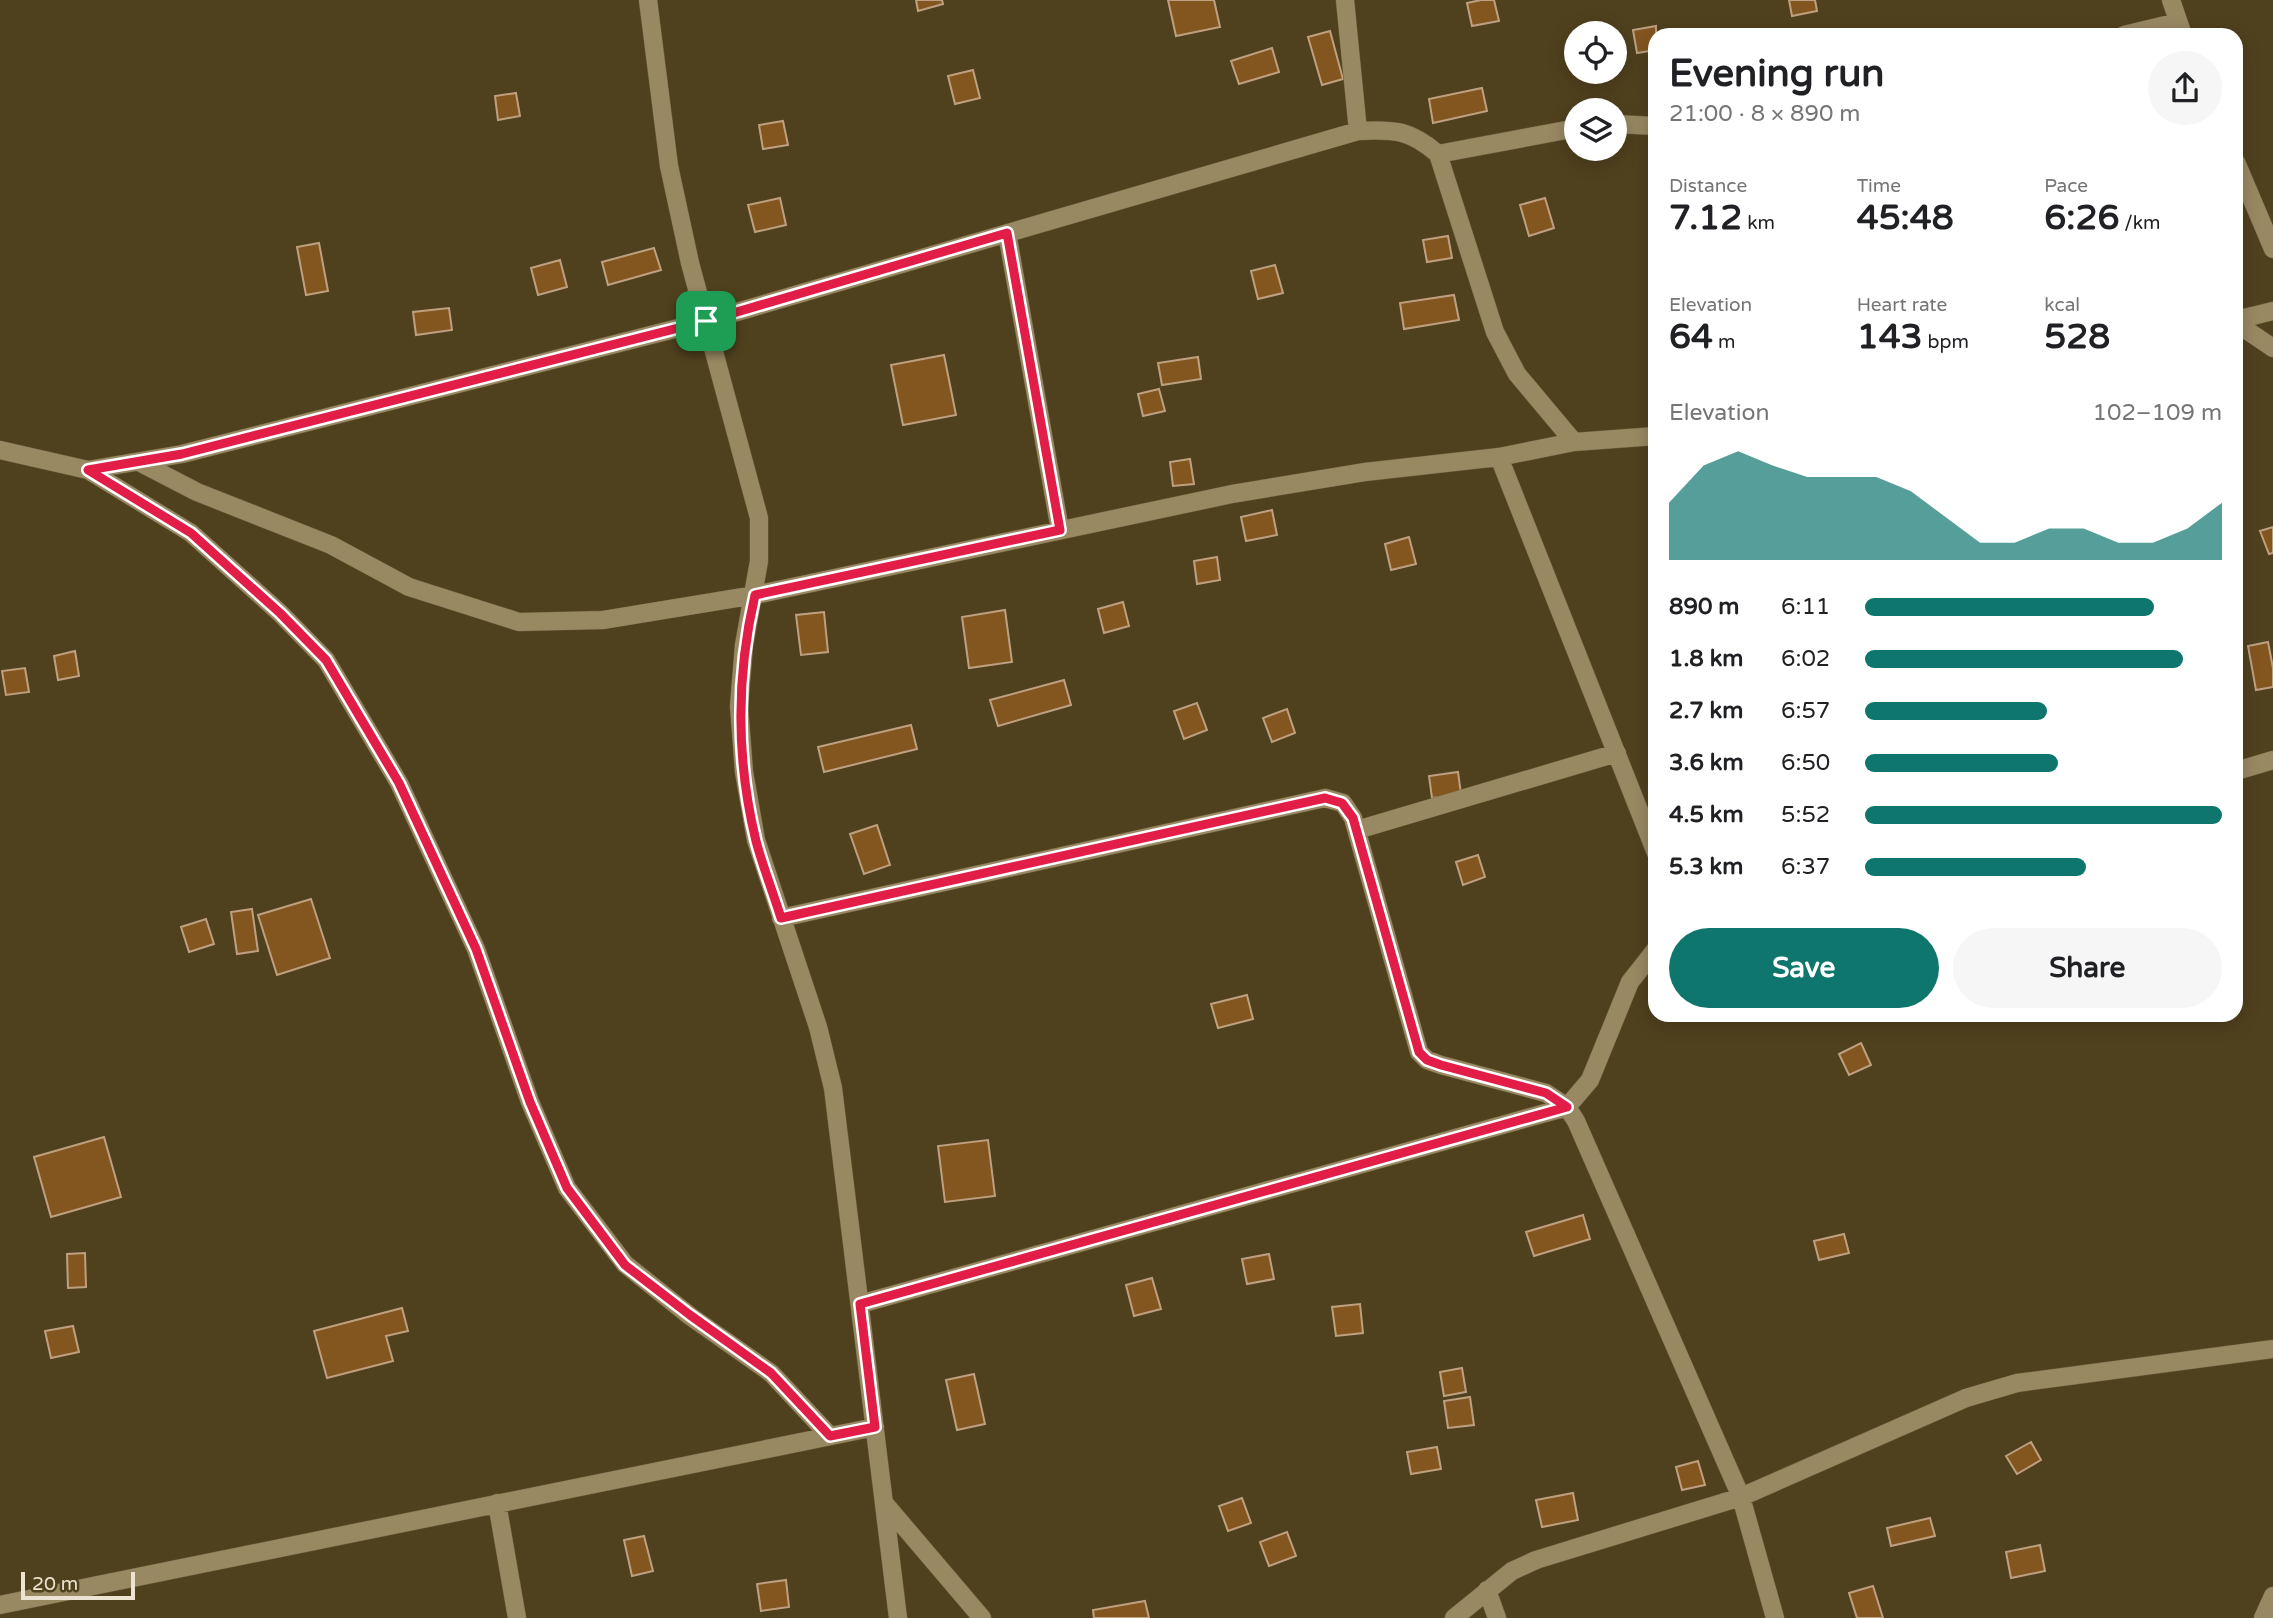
<!DOCTYPE html>
<meta charset="utf-8">
<style>
body{margin:0;font-family:"Varela Round",sans-serif;background:#f6f6f6;color:#202124;height:100vh;display:flex;flex-direction:column;font-size:26px;white-space:nowrap}
*{box-sizing:border-box;margin:0}
p{font-size:23px;color:#757577}
.icon{flex:none;width:38px;height:38px;fill:none;stroke:currentColor;stroke-width:2;stroke-linecap:round;stroke-linejoin:round}
.map{position:relative;flex:1;overflow:hidden}
.drawer{position:absolute;left:1648px;top:28px;width:595px;height:994px;display:flex;flex-direction:column;background:#fff;border-radius:21px;box-shadow:0 4px 18px #0003}
.drawer>*{flex:none}
.fabs{position:absolute;left:1564px;top:21px;display:grid;gap:14px}
.fabs a{display:grid;place-items:center;width:63px;height:63px;border-radius:50%;background:#fff;box-shadow:0 4px 18px #0003;font-size:35px}
.scale{position:absolute;left:21px;bottom:18px;width:114px;box-sizing:border-box;padding-left:7px;border:4px solid #ece4d0;border-top:0;font-size:19px;line-height:24px;white-space:nowrap;color:#ece4d0;-webkit-text-stroke:5px #50411e;paint-order:stroke}
.pin{position:absolute;display:grid;place-items:center;width:60px;height:60px;color:#fff;margin:-30px;border-radius:14px;box-shadow:0 4px 10px #0006}
.round{display:grid;place-items:center;flex:none;width:74px;height:74px;border-radius:37px;background:#f6f6f6}
.head{display:flex;align-items:center;justify-content:space-between;height:119px;padding:0 21px}
h1{font-size:38px;font-weight:800;line-height:52px}
.metrics{display:grid;grid-template-columns:repeat(3,1fr);gap:10px;height:119px;padding:7px 21px}
.metrics div{display:grid;align-content:center}
.metrics b{font-size:35px;font-weight:800}
.metrics small{font-size:19px;font-weight:400}
.metrics p{font-size:19px}
.chart{height:196px;padding:14px 21px}
.chart p{display:flex;justify-content:space-between}
.chart svg{width:100%;height:126px;margin-top:7px;fill:#0f766e;opacity:.7}
.button{display:flex;gap:14px;margin-top:auto;padding:14px 21px}
.button a{flex:1;height:80px;border-radius:42px;background:#0f766e;color:#fff;font-size:28px;font-weight:800;line-height:80px;text-align:center}
.button a+a{background:#f6f6f6;color:#202124}
ul{padding:0 21px;list-style:none;font-size:23px}
li{display:grid;grid-template-columns:112px 84px 1fr;align-items:center;height:52px}
li i{height:18px;border-radius:9px;background:#0f766e}
.map>svg:first-child{display:block}
</style>
<div class="map">
<svg width="2273" height="1618" viewBox="0 0 2273 1618">
<rect width="100%" height="100%" fill="#50411e"/>
<!-- building -->
<path fill="#835620" stroke="#bea081" stroke-width="2" d="M 916,0 L 942,0 L 943,4 L 918,11 Z
M 1168,0 L 1214,0 L 1220,27 L 1176,36 Z
M 1481,0 L 1494,0 L 1499,21 L 1472,26 L 1467,3 Z
M 1789,0 L 1815,0 L 1817,11 L 1792,16 Z
M 1656,26 L 1656,50 L 1637,53 L 1633,30 Z
M 1330,31 L 1343,79 L 1322,85 L 1308,37 Z
M 1272,48 L 1279,72 L 1239,84 L 1231,61 Z
M 973,70 L 980,98 L 955,104 L 948,76 Z
M 1482,88 L 1487,111 L 1433,123 L 1429,99 Z
M 516,93 L 520,116 L 498,120 L 495,96 Z
M 783,121 L 788,145 L 763,149 L 759,125 Z
M 780,198 L 786,225 L 755,232 L 748,205 Z
M 1545,198 L 1554,228 L 1529,236 L 1520,205 Z
M 1448,236 L 1452,258 L 1427,262 L 1423,240 Z
M 319,243 L 328,291 L 306,295 L 297,247 Z
M 654,248 L 661,270 L 608,285 L 602,262 Z
M 560,260 L 567,287 L 538,295 L 531,268 Z
M 1275,265 L 1283,293 L 1258,299 L 1251,271 Z
M 1454,295 L 1459,320 L 1404,329 L 1400,303 Z
M 449,308 L 452,330 L 416,335 L 413,312 Z
M 944,355 L 956,415 L 903,425 L 891,365 Z
M 1198,357 L 1201,379 L 1162,385 L 1158,363 Z
M 1159,389 L 1165,411 L 1143,416 L 1138,394 Z
M 1190,459 L 1194,484 L 1173,486 L 1170,462 Z
M 1272,510 L 1277,535 L 1246,541 L 1241,517 Z
M 2273,527 L 2273,553 L 2269,554 L 2260,531 Z
M 1409,537 L 1416,564 L 1391,570 L 1385,544 Z
M 1217,557 L 1220,580 L 1197,584 L 1194,561 Z
M 1123,602 L 1129,626 L 1104,633 L 1098,609 Z
M 1005,610 L 1012,662 L 969,668 L 962,617 Z
M 824,612 L 828,652 L 801,655 L 796,615 Z
M 2268,642 L 2273,668 L 2273,687 L 2256,690 L 2248,646 Z
M 75,651 L 79,676 L 58,680 L 54,656 Z
M 25,668 L 29,692 L 6,695 L 2,671 Z
M 1064,680 L 1071,705 L 998,726 L 990,700 Z
M 1197,703 L 1207,730 L 1184,739 L 1174,711 Z
M 1287,709 L 1295,733 L 1272,742 L 1263,718 Z
M 911,725 L 917,749 L 824,772 L 818,747 Z
M 1458,772 L 1461,794 L 1432,798 L 1429,776 Z
M 877,825 L 890,865 L 864,874 L 850,834 Z
M 1478,855 L 1485,877 L 1463,885 L 1456,862 Z
M 311,899 L 330,958 L 277,975 L 258,915 Z
M 252,909 L 258,951 L 237,954 L 231,912 Z
M 206,919 L 214,944 L 189,952 L 181,927 Z
M 1247,995 L 1253,1019 L 1218,1028 L 1211,1004 Z
M 1861,1043 L 1871,1065 L 1849,1075 L 1839,1054 Z
M 104,1137 L 121,1197 L 51,1217 L 34,1157 Z
M 988,1140 L 995,1196 L 945,1202 L 938,1146 Z
M 1583,1215 L 1590,1239 L 1534,1256 L 1526,1232 Z
M 1844,1234 L 1849,1253 L 1819,1260 L 1814,1241 Z
M 85,1253 L 86,1287 L 68,1288 L 67,1254 Z
M 1269,1254 L 1274,1279 L 1247,1284 L 1242,1259 Z
M 1152,1278 L 1161,1309 L 1134,1316 L 1126,1285 Z
M 1360,1304 L 1363,1333 L 1336,1336 L 1332,1307 Z
M 402,1308 L 408,1331 L 386,1336 L 393,1361 L 327,1378 L 314,1331 Z
M 73,1326 L 79,1352 L 51,1358 L 45,1331 Z
M 1462,1368 L 1466,1392 L 1444,1396 L 1440,1372 Z
M 974,1374 L 985,1424 L 957,1430 L 946,1380 Z
M 1470,1397 L 1474,1425 L 1448,1428 L 1444,1401 Z
M 2031,1442 L 2041,1460 L 2017,1474 L 2006,1456 Z
M 1437,1447 L 1441,1469 L 1411,1474 L 1407,1452 Z
M 1698,1461 L 1705,1485 L 1682,1490 L 1676,1467 Z
M 1573,1493 L 1578,1520 L 1542,1527 L 1536,1500 Z
M 1242,1498 L 1251,1523 L 1228,1531 L 1219,1506 Z
M 1930,1518 L 1935,1536 L 1891,1546 L 1887,1528 Z
M 1287,1532 L 1296,1556 L 1269,1566 L 1260,1542 Z
M 644,1536 L 653,1571 L 632,1576 L 624,1540 Z
M 2040,1545 L 2045,1571 L 2011,1578 L 2006,1552 Z
M 786,1580 L 789,1607 L 761,1611 L 757,1584 Z
M 1873,1586 L 1883,1618 L 1857,1618 L 1849,1593 Z
M 1145,1601 L 1149,1618 L 1094,1618 L 1093,1610 Z"/>
<g fill="none" stroke-linecap="round" stroke-linejoin="round">
<!-- minor casing -->
<g stroke="#6c6040" stroke-width="19">
<path id="minor" d="M 648,0 L 669,166 L 690,263 L 759,518 L 759,561 L 744,645 L 739,706 L 744,772 L 756,840 L 818,1027 L 833,1088 L 898,1618
M 1345,0 L 1358,131
M 2171,0 L 2183,35
M 2124,35 L 2178,22
M 1615,124 L 1656,126
M 1438,154 L 1577,128
M 2236,162 L 2273,249
M 1007,233 L 1060,530
M 2236,320 L 2273,311
M 2236,323 L 2273,348
M 0,450 L 88,470 L 191,533 L 280,613 L 326,660 L 399,783 L 476,949 L 530,1102 L 567,1188 L 625,1264 L 690,1316 L 771,1373 L 830,1436
M 1499,457 L 1656,853
M 139,462 L 197,492 L 331,545 L 409,587 L 519,622 L 603,620 L 755,595 L 1232,494 L 1365,472 L 1499,457 L 1574,442 L 1656,436
M 88,470 L 182,454 L 706,321 L 1358,131 C 1395,129 1410,130 1438,154 L 1495,332 L 1517,374 L 1574,442
M 2236,771 L 2273,760
M 1357,830 L 1617,753
M 781,918 L 1325,798 L 1343,803 L 1353,818 L 1419,1052 L 1427,1060 L 1441,1065 L 1546,1093 L 1567,1107 L 1576,1121 L 1741,1497 L 1775,1618
M 860,1304 L 1567,1107 L 1590,1080 L 1630,982 L 1656,949
M 497,1503 L 517,1618
M 885,1504 L 982,1618
M 1487,1590 L 1497,1618
M 0,1605 L 875,1427
M 1454,1618 L 1512,1571 L 1536,1560 L 1741,1497 L 1966,1398 L 2017,1383 L 2273,1349
M 2263,1618 L 2273,1596"/>
</g>
<!-- minor -->
<use href="#minor" stroke="#998963" stroke-width="18"/>
</g>
<g fill="none" stroke-linecap="round" stroke-linejoin="round">
<!-- route casing -->
<g stroke="#fff" stroke-width="14">
<path id="route" d="M 1007,233 L 1060,530 L 755,595 C 736,677 736,759 756,841 C 763,867 773,892 781,918 L 1325,798 L 1342,803 L 1353,818 L 1419,1052 L 1427,1060 L 1441,1065 L 1546,1093 L 1567,1107 L 860,1304 L 875,1427 L 830,1436 L 771,1373 L 690,1315 L 625,1265 L 567,1188 L 530,1102 L 476,949 L 399,783 L 326,660 L 280,613 L 191,533 L 88,470 L 182,454 L 706,321 Z"/>
</g>
<!-- route -->
<use href="#route" stroke="#e11d48" stroke-width="9"/>
</g>
</svg>
<div class="fabs">
<a><svg class="icon" aria-label="locate" viewBox="0 0 24 24"><circle cx="12" cy="12" r="6"/><path d="M12 2v4M12 18v4M2 12h4M18 12h4"/></svg></a>
<a><svg class="icon" aria-label="layers" viewBox="0 0 24 24"><path d="M12 4l9 5-9 5-9-5zM3 14l9 5 9-5"/></svg></a>
</div>
<div class="scale">20 m</div>
<div class="pin" style="left:706px;top:321px;background:#1e9e55"><svg class="icon" aria-label="arrive" viewBox="0 0 24 24"><path d="M6 21V4h12l-3 4 3 4H6"/></svg></div>
<section class="drawer">
<div class="head"><div><h1>Evening run</h1><p>21:00 · 8 × 890 m</p></div><a class="round"><svg class="icon" aria-label="share" viewBox="0 0 24 24"><path d="M12 15V3M7 8l5-5 5 5M5 13v7h14v-7"/></svg></a></div>
<div class="metrics">
<div><p>Distance</p><b>7.12<small> km</small></b></div>
<div><p>Time</p><b>45:48</b></div>
<div><p>Pace</p><b>6:26<small> /km</small></b></div>
</div>
<div class="metrics">
<div><p>Elevation</p><b>64<small> m</small></b></div>
<div><p>Heart rate</p><b>143<small> bpm</small></b></div>
<div><p>kcal</p><b>528</b></div>
</div>
<div class="chart"><p><span>Elevation</span>102–109 m</p>
<svg viewBox="0 0 160 44" preserveAspectRatio="none"><path d="M0 44V24L10 11L20 6L30 11L40 15L50 15L60 15L70 20L80 29L90 38L100 38L110 33L120 33L130 38L140 38L150 33L160 24V44z"/></svg>
</div>
<ul>
<li><b>890 m</b>6:11<i style="width:81%"></i></li>
<li><b>1.8 km</b>6:02<i style="width:89%"></i></li>
<li><b>2.7 km</b>6:57<i style="width:51%"></i></li>
<li><b>3.6 km</b>6:50<i style="width:54%"></i></li>
<li><b>4.5 km</b>5:52<i style="width:100%"></i></li>
<li><b>5.3 km</b>6:37<i style="width:62%"></i></li>
</ul>
<div class="button"><a>Save</a><a>Share</a></div>
</section>
</div>
